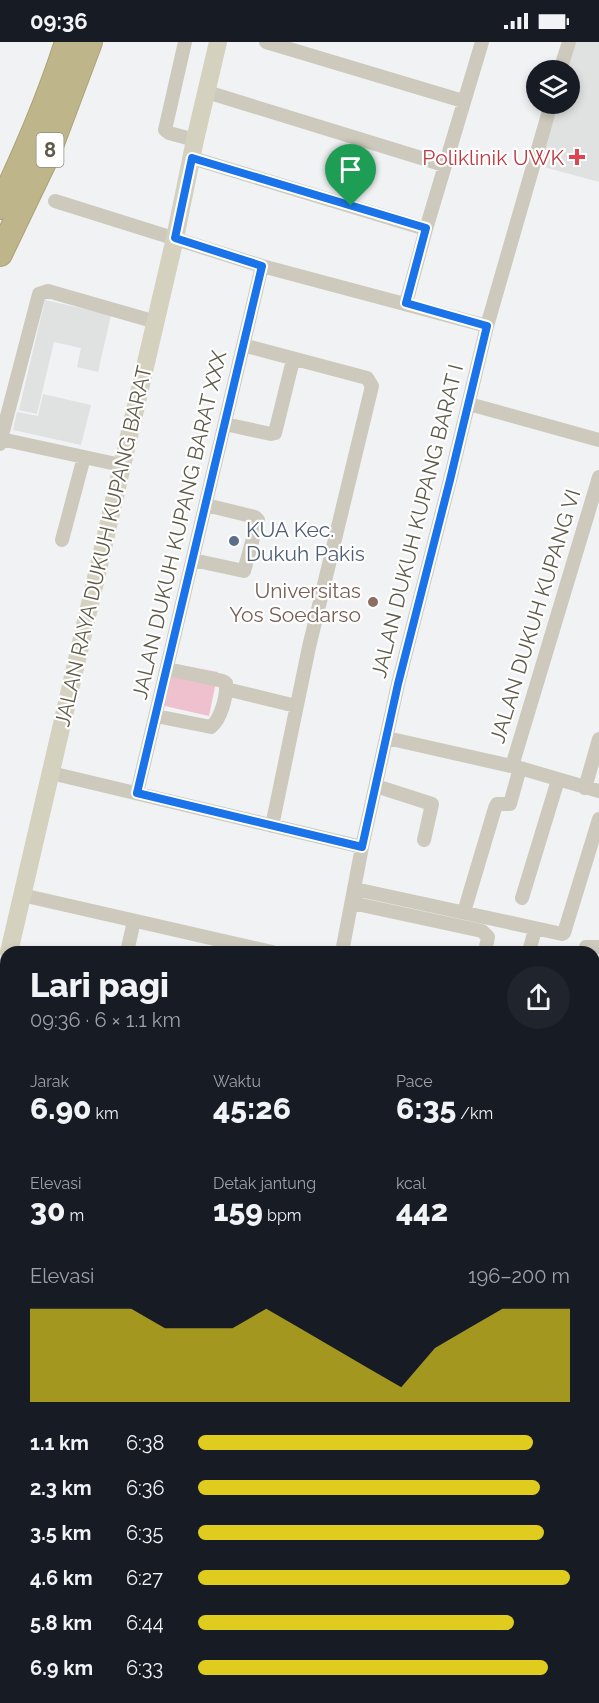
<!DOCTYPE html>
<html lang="id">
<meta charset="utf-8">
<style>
body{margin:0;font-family:Raleway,sans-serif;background:#20242c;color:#f1f3f6;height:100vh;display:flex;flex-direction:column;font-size:22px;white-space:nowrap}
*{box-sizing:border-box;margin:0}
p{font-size:20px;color:#9ea1a6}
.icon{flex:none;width:33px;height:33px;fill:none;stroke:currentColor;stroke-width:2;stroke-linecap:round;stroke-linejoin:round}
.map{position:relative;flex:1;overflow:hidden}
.sheet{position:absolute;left:0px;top:904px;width:600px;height:758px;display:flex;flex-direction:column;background:#171b24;border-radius:18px 18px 0 0;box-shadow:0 3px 9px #0003}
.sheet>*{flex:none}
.controls{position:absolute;left:526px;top:18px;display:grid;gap:12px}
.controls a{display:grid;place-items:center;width:54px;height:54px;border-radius:50%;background:#171b24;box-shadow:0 3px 9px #0003;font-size:30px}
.pin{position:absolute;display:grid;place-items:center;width:51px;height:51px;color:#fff;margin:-62px -26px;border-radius:50% 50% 50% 0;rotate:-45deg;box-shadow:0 0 6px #0007}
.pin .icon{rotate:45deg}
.round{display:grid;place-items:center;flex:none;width:63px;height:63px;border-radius:32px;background:#20242c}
.head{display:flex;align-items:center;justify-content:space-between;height:102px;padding:0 30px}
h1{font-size:33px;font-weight:800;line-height:45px}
.figures{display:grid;grid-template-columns:repeat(3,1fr);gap:9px;height:102px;padding:6px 30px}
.figures div{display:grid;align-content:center}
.figures b{font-size:30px;font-weight:800}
.figures small{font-size:16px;font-weight:400}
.figures p{font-size:16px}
.chart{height:168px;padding:12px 30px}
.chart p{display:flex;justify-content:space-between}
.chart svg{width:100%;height:108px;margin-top:6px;fill:#e0cc1e;opacity:.7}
ul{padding:0 30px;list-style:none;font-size:20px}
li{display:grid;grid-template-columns:96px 72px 1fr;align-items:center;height:45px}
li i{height:15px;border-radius:8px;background:#e0cc1e}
.status{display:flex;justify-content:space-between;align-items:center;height:42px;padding:0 30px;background:#171b24;direction:ltr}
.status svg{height:16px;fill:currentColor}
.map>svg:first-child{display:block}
</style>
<div class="status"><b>09:36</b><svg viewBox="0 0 49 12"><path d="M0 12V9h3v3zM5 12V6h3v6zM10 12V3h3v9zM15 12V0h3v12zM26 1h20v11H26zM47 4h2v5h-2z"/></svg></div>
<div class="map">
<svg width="599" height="1661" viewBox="0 0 599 1661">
<rect width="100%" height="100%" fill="#f1f2f3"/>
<!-- education -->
<path fill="#e0e1e1" d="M 574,0 L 599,0 L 599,140 L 537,123 L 556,62 L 570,62 L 570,28 L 566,28 Z
M 45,258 L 111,273 L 98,330 L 77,325 L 81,306 L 54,300 L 37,372 L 19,368 Z
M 43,352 L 91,363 L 81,403 L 13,388 L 17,370 L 38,374 Z"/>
<!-- green -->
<path fill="#efc1ce" d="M 165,620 L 218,630 L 209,674 L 156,662 Z
M 0,1136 L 6,1138 L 6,1518 L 0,1517 Z"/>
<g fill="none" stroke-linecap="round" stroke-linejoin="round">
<!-- highway casing -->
<g stroke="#aaa275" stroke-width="26">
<path id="highway" d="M 0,165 C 25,111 49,57 67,0
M 0,212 L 48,112 L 90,0"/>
</g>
<!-- street -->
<path stroke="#cdcabd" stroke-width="14" d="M 185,0 L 165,88 L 169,91 L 195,98
M 266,0 L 463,59
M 560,28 L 569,0
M 207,50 L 444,123
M 192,116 L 426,187
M 55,159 L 262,224 L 487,284
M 406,261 L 426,187 L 482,0
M 243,303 L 367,336 L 372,344 L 309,605 L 272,784
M 469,362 L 599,398
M 225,382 L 271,392 L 275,391 L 293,318
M 1,397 L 39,252 L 48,249 L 156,280
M 0,402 L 1,397 L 121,423
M 62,498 L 84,415
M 193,518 L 244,529 L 258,478 L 255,475 L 206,463
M 226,647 L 296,664
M 156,674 L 211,685 C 221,677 227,654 226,641 L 223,639 L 167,627
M 387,696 L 520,726 L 599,749
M 512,724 L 599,435
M 51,731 L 362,805
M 376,744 L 432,762 L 424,798
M 585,746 L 599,697
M 137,751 L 262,224
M 355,847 L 562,892 L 564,891 L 599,777
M 22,853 L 272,910
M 522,856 L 558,738
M 352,861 L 482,889 L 488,895 L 485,910
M 464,870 L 495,766 L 497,762 L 510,762 L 520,726
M 127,910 L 134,879
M 342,910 L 362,805 L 398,642 L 450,438 L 487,284 L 551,62
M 529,910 L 535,887
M 584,910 L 586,905 L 599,905
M 594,1110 L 599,1111
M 594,1485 L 596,1477 L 599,1474
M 594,1625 L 599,1628"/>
<!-- secondary -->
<path stroke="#d4d1bf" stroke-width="18" d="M 9,910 L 175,196 L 195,98 L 218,0
M 0,949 L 6,923"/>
<!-- primary -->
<path stroke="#cec9b1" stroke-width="21" d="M 0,1078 L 6,1081
M 0,1120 L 6,1122
M 594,1290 L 599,1292
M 594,1311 L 599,1313"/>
<!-- highway -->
<use href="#highway" stroke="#beb68a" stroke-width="24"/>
</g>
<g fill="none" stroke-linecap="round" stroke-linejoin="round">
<!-- route casing -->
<g stroke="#fff" stroke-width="12">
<path id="route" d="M 192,116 L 426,186 L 406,261 L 487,284 L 450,438 L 398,642 L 362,805 L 137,751 L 262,224 L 175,196 Z"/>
</g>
<!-- route -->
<use href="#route" stroke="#1a73e8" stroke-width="8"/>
</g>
<!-- markers -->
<path fill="#e0444e" stroke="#fff" stroke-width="2" d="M574 106h6v6h6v6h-6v6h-6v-6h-6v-6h6z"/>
<circle fill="#5c6f8a" stroke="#fff" stroke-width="2" cx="234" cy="499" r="6"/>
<circle fill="#8d6e63" stroke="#fff" stroke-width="2" cx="373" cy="560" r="6"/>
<g text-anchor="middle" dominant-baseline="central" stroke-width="4.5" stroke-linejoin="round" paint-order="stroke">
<!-- shield labels -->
<rect fill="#fff" stroke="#8e8c80" stroke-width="1.5" x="36.5" y="91" width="27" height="34" rx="4.5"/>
<g font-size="20" font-weight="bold" fill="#5e5a49">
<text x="50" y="108">8</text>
</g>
<!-- health labels -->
<g font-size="21" fill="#be3a42" stroke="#fff" text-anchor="end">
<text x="564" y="115">Poliklinik UWK</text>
</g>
<!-- street labels -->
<g font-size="21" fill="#5e5a49" stroke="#fff">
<text transform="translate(417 479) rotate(-76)">JALAN DUKUH KUPANG BARAT I</text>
<text transform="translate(179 483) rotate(-77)">JALAN DUKUH KUPANG BARAT XXX</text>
<text transform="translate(103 504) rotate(-77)">JALAN RAYA DUKUH KUPANG BARAT</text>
<text transform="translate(535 574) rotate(-73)">JALAN DUKUH KUPANG VI</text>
</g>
<!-- service labels -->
<g font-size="21" fill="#4e5e75" stroke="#fff" text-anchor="start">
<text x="246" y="487">KUA Kec.<tspan x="246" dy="24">Dukuh Pakis</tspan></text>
</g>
<!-- education labels -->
<g font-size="21" fill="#785e54" stroke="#fff" text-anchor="end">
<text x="361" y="548">Universitas<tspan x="361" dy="24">Yos Soedarso</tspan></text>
</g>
</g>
</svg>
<div class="controls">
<a><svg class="icon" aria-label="layers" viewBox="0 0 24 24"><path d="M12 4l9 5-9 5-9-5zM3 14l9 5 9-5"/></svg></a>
</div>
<div class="pin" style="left:351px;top:164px;background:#1e9e55"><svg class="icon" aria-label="arrive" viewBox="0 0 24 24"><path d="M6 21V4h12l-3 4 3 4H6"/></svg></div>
<section class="sheet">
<div class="head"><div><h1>Lari pagi</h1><p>09:36 · 6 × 1.1 km</p></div><a class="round"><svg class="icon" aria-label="share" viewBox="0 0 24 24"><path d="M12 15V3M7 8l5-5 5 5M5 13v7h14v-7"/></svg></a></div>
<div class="figures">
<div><p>Jarak</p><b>6.90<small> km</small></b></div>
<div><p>Waktu</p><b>45:26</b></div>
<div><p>Pace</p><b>6:35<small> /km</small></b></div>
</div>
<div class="figures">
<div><p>Elevasi</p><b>30<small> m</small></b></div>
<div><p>Detak jantung</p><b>159<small> bpm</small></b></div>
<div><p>kcal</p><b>442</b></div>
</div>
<div class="chart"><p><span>Elevasi</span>196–200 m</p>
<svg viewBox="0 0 160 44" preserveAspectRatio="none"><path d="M0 44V6L10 6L20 6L30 6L40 14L50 14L60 14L70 6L80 14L90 22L100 30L110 38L120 22L130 14L140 6L150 6L160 6V44z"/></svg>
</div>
<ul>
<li><b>1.1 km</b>6:38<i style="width:90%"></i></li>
<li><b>2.3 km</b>6:36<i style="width:92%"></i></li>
<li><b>3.5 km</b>6:35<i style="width:93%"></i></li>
<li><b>4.6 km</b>6:27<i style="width:100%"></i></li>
<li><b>5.8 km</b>6:44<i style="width:85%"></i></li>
<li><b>6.9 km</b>6:33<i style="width:94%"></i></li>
</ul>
</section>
</div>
